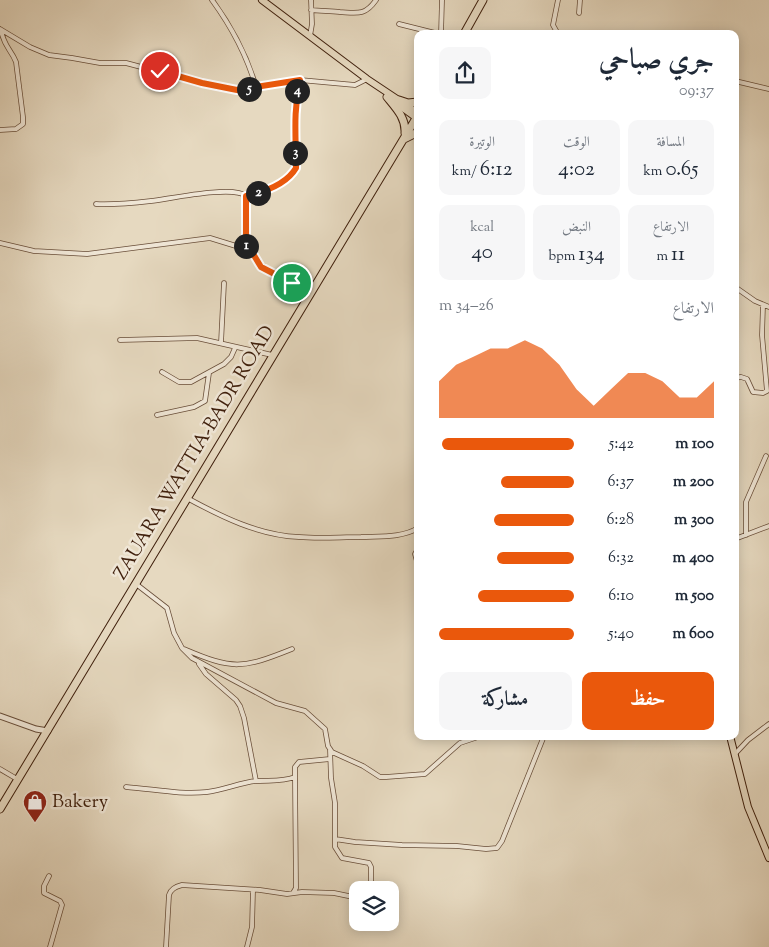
<!DOCTYPE html>
<html lang="ar">
<meta charset="utf-8">
<style>
body{margin:0;font-family:"Sorts Mill Goudy",Amiri,serif;background:#f6f6f7;color:#1f2937;direction:rtl;height:100vh;display:flex;flex-direction:column;font-size:19px;white-space:nowrap}
*{box-sizing:border-box;margin:0}
p{font-size:16px;color:#747a83}
.icon{flex:none;width:28px;height:28px;fill:none;stroke:currentColor;stroke-width:2;stroke-linecap:round;stroke-linejoin:round}
.map{position:relative;flex:1;overflow:hidden;direction:ltr}
.drawer{position:absolute;left:414px;top:30px;width:325px;height:710px;display:flex;flex-direction:column;background:#fff;border-radius:10px;box-shadow:0 2px 12px #0003;direction:rtl}
.drawer>*{flex:none}
.tools{position:absolute;left:349px;top:881px;display:grid;gap:10px}
.tools a{display:grid;place-items:center;width:50px;height:50px;border-radius:10px;background:#fff;box-shadow:0 2px 12px #0003;font-size:25px}
.pin{position:absolute;display:grid;place-items:center;width:42px;height:42px;color:#fff;margin:-21px;border:2px solid #fff;border-radius:50%;box-shadow:0 1px 5px #0007}
.km{position:absolute;width:25px;height:25px;margin:-12px;border-radius:50%;background:#222;color:#fff;font-size:14px;line-height:25px;text-align:center}
.round{display:grid;place-items:center;flex:none;width:52px;height:52px;border-radius:10px;background:#f6f6f7}
.headline{display:flex;align-items:center;justify-content:space-between;height:85px;padding:0 25px}
h1{font-size:28px;font-weight:600;line-height:38px}
.stats{display:grid;grid-template-columns:repeat(3,1fr);gap:8px;height:85px;padding:5px 25px}
.stats div{display:grid;align-content:center;border-radius:10px;background:#f6f6f7;text-align:center}
.stats b{font-size:21px;font-weight:600}
.stats small{font-size:14px;font-weight:400}
.stats p{font-size:14px}
.chart{height:140px;padding:10px 25px}
.chart p{display:flex;justify-content:space-between}
.chart svg{width:100%;height:90px;margin-top:5px;fill:#ea580c;opacity:.7}
.primary-button{display:flex;gap:10px;margin-top:auto;padding:10px 25px}
.primary-button a{flex:1;height:58px;border-radius:10px;background:#ea580c;color:#fff;font-size:20px;font-weight:600;line-height:58px;text-align:center}
.primary-button a+a{background:#f6f6f7;color:#1f2937}
ul{padding:0 25px;list-style:none;font-size:16px}
li{display:grid;grid-template-columns:80px 60px 1fr;align-items:center;height:38px}
li i{height:12px;border-radius:6px;background:#ea580c}
.map>svg:first-child{display:block}
</style>
<div class="map">
<svg width="769" height="947" viewBox="0 0 769 947">
<rect width="100%" height="100%" fill="#e6d9c0"/>
<filter id="stains"><feTurbulence type="fractalNoise" baseFrequency=".004" numOctaves="4"/><feColorMatrix values="0 0 0 0 .2 0 0 0 0 .09 0 0 0 0 .02 0 0 0 .5 -.17"/></filter>
<radialGradient id="worn" r=".72"><stop offset=".6" stop-color="#630" stop-opacity="0"/><stop offset="1" stop-color="#630" stop-opacity=".3"/></radialGradient>
<g fill="none" stroke-linecap="round" stroke-linejoin="round">
<!-- minor casing -->
<g stroke="#694e39" stroke-width="5.5">
<path id="minor" d="M 212,0 C 231,26 247,56 256,87
M 311,10 C 321,11 331,11 340,12 C 357,13 365,16 376,0
M 579,13 L 580,0
M 399,24 L 439,34
M 0,29 L 30,47 L 49,55 L 72,58 L 100,63 L 126,63 L 202,83 L 237,89 L 300,80 L 355,85 L 367,79
M 441,34 L 442,0
M 558,34 L 553,25 L 558,0
M 310,36 L 312,24 L 311,0
M 735,81 L 769,89
M 0,130 L 16,129 L 23,124 L 23,117 L 16,62 C 11,49 4,47 1,30
M 96,204 C 115,205 133,203 151,201 C 169,199 233,185 246,196 C 264,192 286,185 295,168 L 294,124 L 296,99 L 300,80
M 0,243 L 34,251 L 87,254 L 210,238 L 249,250 L 261,267 L 311,290
M 246,248 L 246,196
M 735,287 L 755,301 L 769,307
M 120,340 L 197,338 L 272,355
M 221,343 L 224,283
M 162,372 L 179,382 L 191,382 L 224,364 L 231,357 L 235,348
M 735,378 L 741,377 L 747,379 L 753,392 L 763,393 L 767,391 L 762,335 L 763,305
M 157,415 L 194,407 L 205,401 L 209,373
M 187,498 C 222,517 258,535 299,537 C 320,539 340,537 361,537 C 379,536 402,538 418,528
M 746,535 L 746,502 L 766,456
M 735,539 L 769,526
M 418,549 L 415,554 L 418,565
M 136,584 L 167,608 L 174,633 L 182,648 L 192,658 L 276,703 L 305,711 L 325,729 L 328,746 L 332,752 L 363,766 L 380,777 L 386,777 L 425,774 L 460,743 L 481,736
M 184,649 C 233,670 242,669 292,649
M 199,664 L 206,674 L 236,700 L 240,706 L 244,718 L 256,781
M 330,749 L 331,778 L 335,803 L 335,847 L 342,858 L 369,863 L 371,867 L 371,890
M 734,755 L 748,740 L 769,724
M 0,769 L 17,779
M 126,787 C 153,789 181,795 207,792 C 224,790 242,782 257,781 C 270,780 282,782 295,777 L 295,767 L 299,762 L 330,759
M 335,839 L 355,842 L 402,845 L 457,846 L 486,849 L 497,848 L 502,841 L 544,736
M 49,876 L 44,886 L 44,893 L 60,901 L 62,905 L 50,947
M 293,893 L 296,888 L 295,777
M 166,947 L 169,895 C 171,889 175,887 182,885 L 260,890 L 287,894 L 302,892 L 334,893 L 358,898
M 247,947 L 252,927 L 253,890"/>
</g>
<!-- tertiary casing -->
<g stroke="#694e39" stroke-width="7">
<path id="tertiary" d="M 0,716 L 36,729 L 48,731"/>
</g>
<!-- primary casing -->
<g stroke="#3f1f0c" stroke-width="8">
<path id="primary" d="M 262,0 L 367,79 L 418,113
M 392,100 L 418,119
M 730,736 L 748,807 L 769,858"/>
</g>
<!-- trunk casing -->
<g stroke="#3f1f0c" stroke-width="9">
<path id="trunk" d="M 464,34 L 483,0
M 387,97 C 396,108 406,118 405,133
M 399,100 L 408,103 L 418,102
M 404,139 L 418,132
M 0,809 L 418,115"/>
</g>
<!-- minor -->
<use href="#minor" stroke="#efe6d6" stroke-width="4"/>
<!-- tertiary -->
<use href="#tertiary" stroke="#efe6d6" stroke-width="5"/>
<!-- primary -->
<use href="#primary" stroke="#e6d9c0" stroke-width="6"/>
<!-- trunk -->
<use href="#trunk" stroke="#e6d9c0" stroke-width="7"/>
</g>
<g fill="none" stroke-linecap="round" stroke-linejoin="round">
<!-- route casing -->
<g stroke="#fff" stroke-width="10">
<path id="route" d="M 160,71 L 202,83 L 237,90 L 300,80 C 293,112 296,136 296,168 C 286,185 264,192 246,196 L 246,248 L 252,252 L 261,267 L 292,283"/>
</g>
<!-- route -->
<use href="#route" stroke="#ea580c" stroke-width="6"/>
</g>
<!-- icons -->
<defs>
<g id="shop-pin" transform="scale(1.25)"><path d="M0 17L-7.5 6A9.5 9.5 0 1 1 7.5 6Z" fill="#8f2418" stroke="#efe6d6"/><path d="M-5-2.5h2.3a2.7 3.5 0 0 1 5.4 0H5L5.5 6h-11ZM-1.5-2.5h3a1.5 2.3 0 0 0-3 0Z" fill="#fff"/></g>
</defs>
<g fill-rule="evenodd">
<use href="#shop-pin" x="35" y="802"/>
</g>
<g text-anchor="middle" dominant-baseline="central" stroke-width="5" stroke-linejoin="round" paint-order="stroke">
<!-- street labels -->
<g font-size="19" fill="#3f1f0c" stroke="#efe6d6">
<text transform="translate(195 453) rotate(-59)">ZAUARA WATTIA-BADR ROAD</text>
</g>
<!-- poi labels -->
<g font-size="19" fill="#3f1f0c" stroke="#efe6d6" text-anchor="start">
<text x="52" y="802">Bakery</text>
</g>
</g>
<rect width="100%" height="100%" filter="url(#stains)"/>
<rect width="100%" height="100%" fill="url(#worn)"/>
</svg>
<div class="tools">
<a><svg class="icon" aria-label="layers" viewBox="0 0 24 24"><path d="M12 4l9 5-9 5-9-5zM3 14l9 5 9-5"/></svg></a>
</div>
<div class="pin" style="left:292px;top:283px;background:#1e9e55"><svg class="icon" aria-label="arrive" viewBox="0 0 24 24"><path d="M6 21V4h12l-3 4 3 4H6"/></svg></div>
<div class="pin" style="left:160px;top:71px;background:#d93025"><svg class="icon" aria-label="check" viewBox="0 0 24 24"><path d="M5 12l5 5 9-10"/></svg></div>
<b class="km" style="left:246px;top:246px">1</b>
<b class="km" style="left:258px;top:193px">2</b>
<b class="km" style="left:295px;top:153px">3</b>
<b class="km" style="left:297px;top:91px">4</b>
<b class="km" style="left:249px;top:89px">5</b>
<section class="drawer">
<div class="headline"><div><h1>جري صباحي</h1><p>09:37</p></div><a class="round"><svg class="icon" aria-label="share" viewBox="0 0 24 24"><path d="M12 15V3M7 8l5-5 5 5M5 13v7h14v-7"/></svg></a></div>
<div class="stats">
<div><p>المسافة</p><b>0.65<small> km</small></b></div>
<div><p>الوقت</p><b>4:02</b></div>
<div><p>الوتيرة</p><b>6:12<small> /km</small></b></div>
</div>
<div class="stats">
<div><p>الارتفاع</p><b>11<small> m</small></b></div>
<div><p>النبض</p><b>134<small> bpm</small></b></div>
<div><p>kcal</p><b>40</b></div>
</div>
<div class="chart"><p><span>الارتفاع</span>26–34 m</p>
<svg viewBox="0 0 160 44" preserveAspectRatio="none"><path d="M0 44V26L10 18L20 14L30 10L40 10L50 6L60 10L70 18L80 30L90 38L100 30L110 22L120 22L130 26L140 34L150 34L160 26V44z"/></svg>
</div>
<ul>
<li><b>100 m</b>5:42<i style="width:98%"></i></li>
<li><b>200 m</b>6:37<i style="width:54%"></i></li>
<li><b>300 m</b>6:28<i style="width:59%"></i></li>
<li><b>400 m</b>6:32<i style="width:57%"></i></li>
<li><b>500 m</b>6:10<i style="width:71%"></i></li>
<li><b>600 m</b>5:40<i style="width:100%"></i></li>
</ul>
<div class="primary-button"><a>حفظ</a><a>مشاركة</a></div>
</section>
</div>
